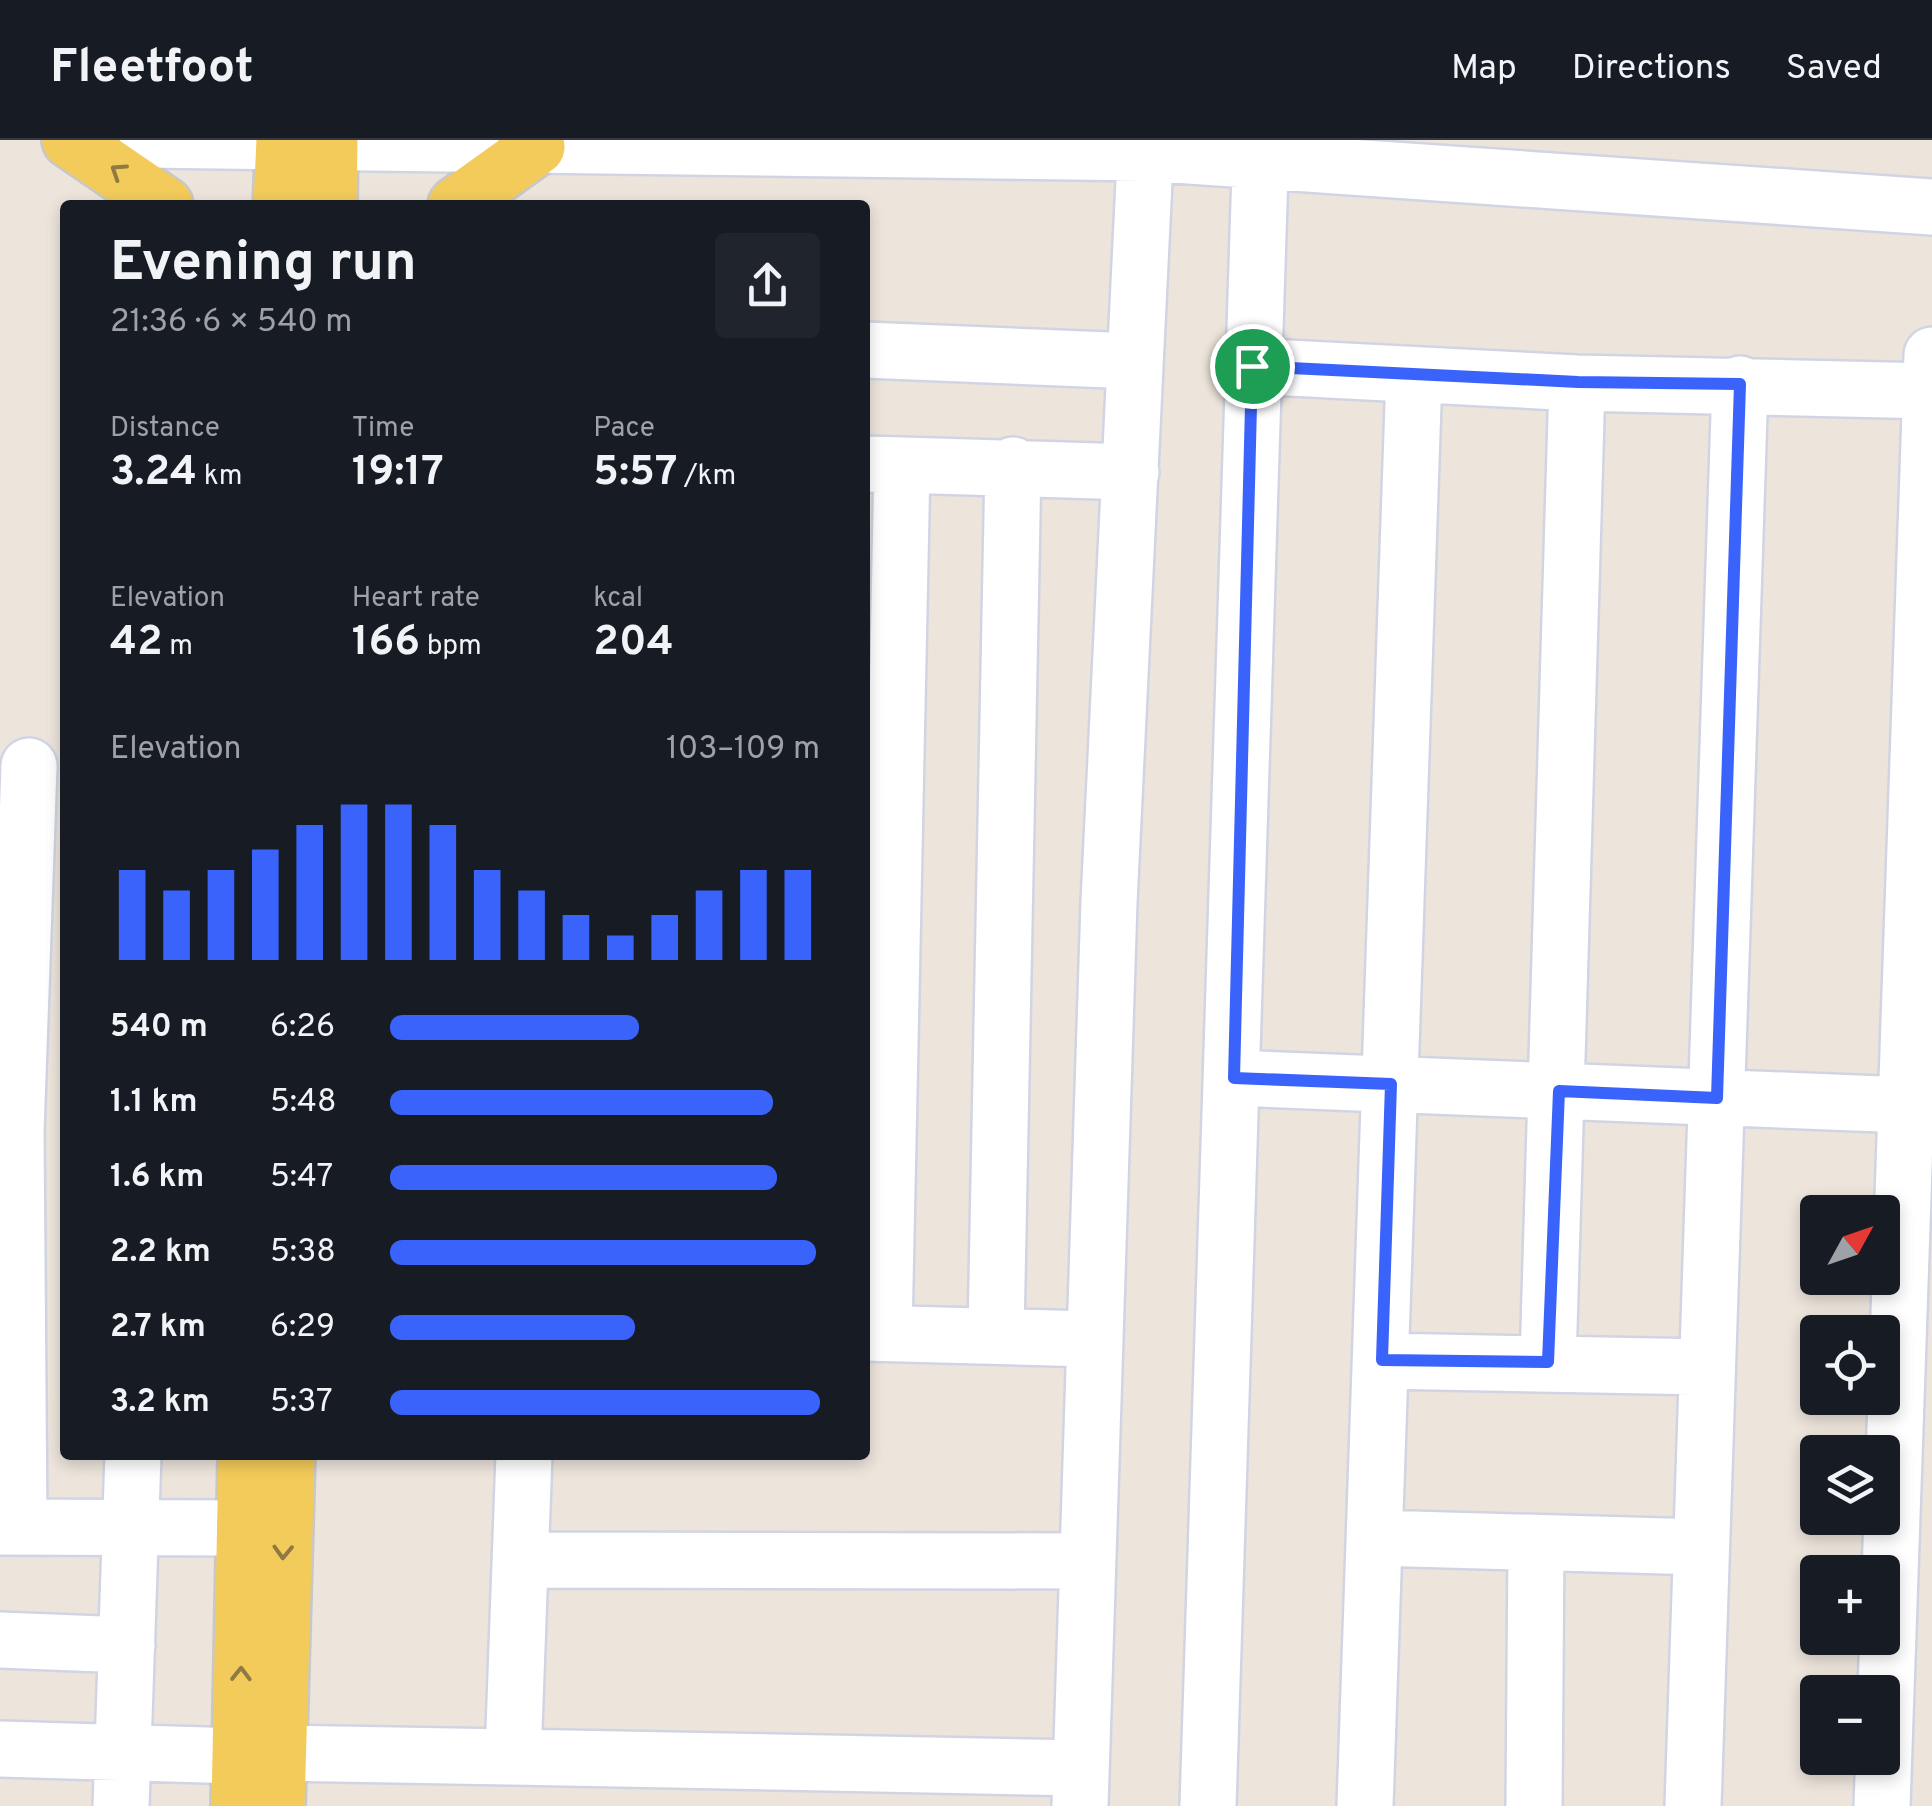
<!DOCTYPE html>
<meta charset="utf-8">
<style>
body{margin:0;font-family:Overpass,sans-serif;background:#20242c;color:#f1f3f6;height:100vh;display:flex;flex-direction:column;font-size:38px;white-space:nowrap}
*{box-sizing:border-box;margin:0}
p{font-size:32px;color:#9ea1a6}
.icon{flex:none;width:55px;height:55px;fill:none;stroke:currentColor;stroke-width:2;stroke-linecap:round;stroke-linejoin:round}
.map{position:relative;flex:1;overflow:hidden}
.details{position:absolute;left:60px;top:60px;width:810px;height:1260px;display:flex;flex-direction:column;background:#171b24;border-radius:10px;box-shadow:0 5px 15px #0003}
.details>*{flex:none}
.needle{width:65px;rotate:50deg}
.buttons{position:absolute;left:1800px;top:1055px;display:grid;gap:20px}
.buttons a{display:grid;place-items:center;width:100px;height:100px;border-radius:10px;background:#171b24;box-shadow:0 5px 15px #0003;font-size:50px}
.pin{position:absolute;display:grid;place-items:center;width:85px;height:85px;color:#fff;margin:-42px;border:5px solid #fff;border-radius:50%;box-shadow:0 2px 10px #0007}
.round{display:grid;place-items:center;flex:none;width:105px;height:105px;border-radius:10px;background:#20242c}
.head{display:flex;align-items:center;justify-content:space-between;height:170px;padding:0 50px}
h1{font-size:55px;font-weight:700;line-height:75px}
.metrics{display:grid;grid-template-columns:repeat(3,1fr);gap:15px;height:170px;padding:10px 50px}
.metrics div{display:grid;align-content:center}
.metrics b{font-size:42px;font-weight:700}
.metrics small{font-size:28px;font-weight:400}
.metrics p{font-size:28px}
.chart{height:280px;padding:20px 50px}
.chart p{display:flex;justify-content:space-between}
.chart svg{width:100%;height:180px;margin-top:10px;stroke:#3a63fc;stroke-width:6}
ul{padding:0 50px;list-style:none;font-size:32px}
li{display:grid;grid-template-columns:160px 120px 1fr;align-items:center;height:75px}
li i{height:25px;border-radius:12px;background:#3a63fc}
header{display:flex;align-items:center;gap:60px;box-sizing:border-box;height:140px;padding:0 50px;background:#171b24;border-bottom:2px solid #363941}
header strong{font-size:48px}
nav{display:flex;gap:55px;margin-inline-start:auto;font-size:35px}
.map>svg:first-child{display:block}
</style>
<header>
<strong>Fleetfoot</strong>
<nav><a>Map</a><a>Directions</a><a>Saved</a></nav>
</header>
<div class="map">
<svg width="1932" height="1666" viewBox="0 0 1932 1666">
<rect width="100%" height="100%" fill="#ede5dc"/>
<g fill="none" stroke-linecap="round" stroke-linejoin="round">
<!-- minor casing -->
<g stroke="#d1d5e3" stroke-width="60">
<path id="minor" d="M 147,0 L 1146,13 L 1932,67
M 865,210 L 1134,221
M 1252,226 L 1577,243 L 1932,251
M 865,324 L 902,325 L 884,1193
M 902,325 L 1131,332
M 1234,938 L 1906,965
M 865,1193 L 1092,1199
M 996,1193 L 1013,325
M 1382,1221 L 1707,1227
M 1548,1222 L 1577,243
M 524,1315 L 513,1617 L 1081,1628
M 0,1387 L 243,1388
M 19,1387 L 16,991 L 29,626
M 1375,1398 L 1701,1407
M 521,1420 L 1087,1421
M 0,1500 L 127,1505
M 0,1609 L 240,1616
M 278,1613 L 513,1617
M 121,1666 L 133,1315
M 1080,1666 L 1109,762 L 1146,0
M 1208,1666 L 1261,0
M 1365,1666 L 1414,235
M 1534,1666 L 1536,1403
M 1693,1666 L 1740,244
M 1882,1666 L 1932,215"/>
</g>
<!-- major casing -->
<g stroke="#c8c8c8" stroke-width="60">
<path id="major" d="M 70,0 L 165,65
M 281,65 L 284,0
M 329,65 L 330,0
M 456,65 L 537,7 L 526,0
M 239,1666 L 246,1315
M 277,1666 L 287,1315"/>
</g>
<!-- minor -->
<use href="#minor" stroke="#fff" stroke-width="55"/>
<!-- major -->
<use href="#major" stroke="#f3cb5b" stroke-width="55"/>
</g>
<!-- one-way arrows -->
<defs><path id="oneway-chevron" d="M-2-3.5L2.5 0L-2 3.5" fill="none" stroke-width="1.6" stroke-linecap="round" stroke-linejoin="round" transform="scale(2.5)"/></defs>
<g stroke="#8e7a42">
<use href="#oneway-chevron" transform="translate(118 31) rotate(-147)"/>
<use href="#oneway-chevron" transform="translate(283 1412) rotate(92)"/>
<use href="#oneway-chevron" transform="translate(241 1534) rotate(-89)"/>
</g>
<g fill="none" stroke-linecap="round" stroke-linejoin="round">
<!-- route casing -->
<g stroke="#fff" stroke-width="20">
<path id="route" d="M 1252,226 L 1578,242 L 1740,244 L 1717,958 L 1559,951 L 1548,1222 L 1382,1220 L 1391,944 L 1234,938 Z"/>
</g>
<!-- route -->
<use href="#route" stroke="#3a63fc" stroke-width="12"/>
</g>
</svg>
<div class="buttons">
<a><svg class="needle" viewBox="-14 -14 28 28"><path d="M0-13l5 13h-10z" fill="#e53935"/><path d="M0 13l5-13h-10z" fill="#9ea1a6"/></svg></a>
<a><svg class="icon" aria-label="locate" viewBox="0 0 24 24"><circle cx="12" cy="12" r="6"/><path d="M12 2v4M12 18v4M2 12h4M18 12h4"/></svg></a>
<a><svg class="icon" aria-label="layers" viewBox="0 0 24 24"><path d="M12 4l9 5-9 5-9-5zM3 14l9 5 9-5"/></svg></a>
<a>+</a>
<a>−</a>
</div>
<div class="pin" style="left:1252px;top:226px;background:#1e9e55"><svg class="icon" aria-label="arrive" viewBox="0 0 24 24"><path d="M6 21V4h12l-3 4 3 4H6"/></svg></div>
<section class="details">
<div class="head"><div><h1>Evening run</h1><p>21:36 · 6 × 540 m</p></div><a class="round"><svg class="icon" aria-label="share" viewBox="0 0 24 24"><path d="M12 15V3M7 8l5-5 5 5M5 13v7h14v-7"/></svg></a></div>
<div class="metrics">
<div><p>Distance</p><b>3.24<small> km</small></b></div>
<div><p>Time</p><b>19:17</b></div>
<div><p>Pace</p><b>5:57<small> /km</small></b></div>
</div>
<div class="metrics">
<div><p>Elevation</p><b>42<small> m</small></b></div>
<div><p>Heart rate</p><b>166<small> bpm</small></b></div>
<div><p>kcal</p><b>204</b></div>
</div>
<div class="chart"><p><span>Elevation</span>103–109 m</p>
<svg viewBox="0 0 160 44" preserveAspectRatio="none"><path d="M5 44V22M15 44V27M25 44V22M35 44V17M45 44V11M55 44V6M65 44V6M75 44V11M85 44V22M95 44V27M105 44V33M115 44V38M125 44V33M135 44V27M145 44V22M155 44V22"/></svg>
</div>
<ul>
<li><b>540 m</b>6:26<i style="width:58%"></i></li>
<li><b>1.1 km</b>5:48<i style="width:89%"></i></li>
<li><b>1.6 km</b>5:47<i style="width:90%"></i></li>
<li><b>2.2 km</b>5:38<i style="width:99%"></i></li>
<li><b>2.7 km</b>6:29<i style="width:57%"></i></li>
<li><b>3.2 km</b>5:37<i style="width:100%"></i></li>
</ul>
</section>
</div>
